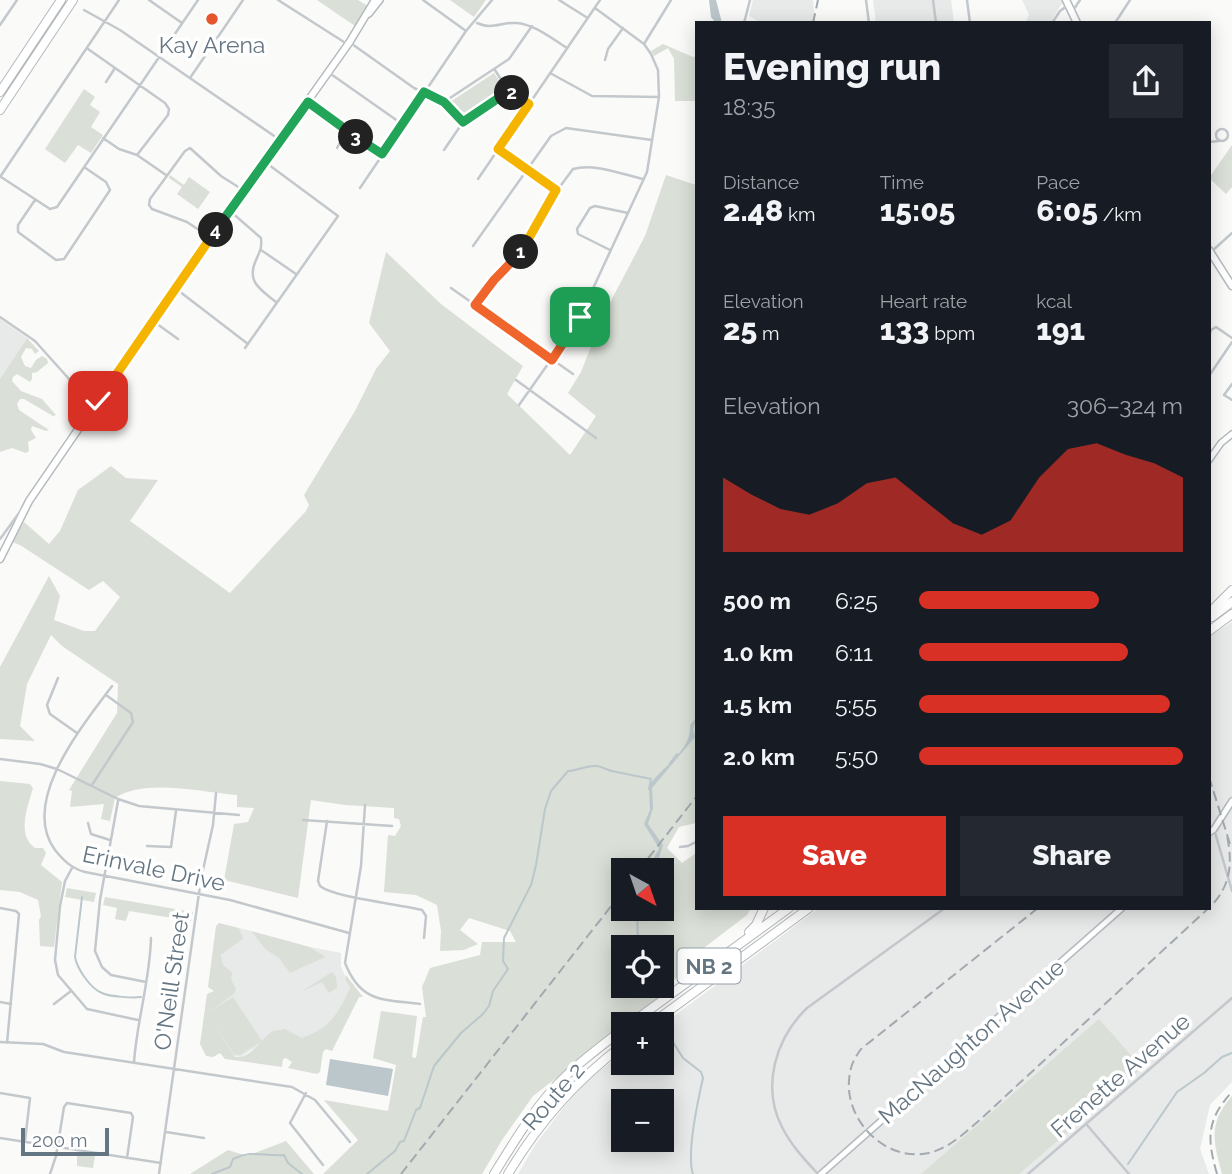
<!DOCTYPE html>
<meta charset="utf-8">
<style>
body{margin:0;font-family:Raleway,sans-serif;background:#242831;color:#f1f3f6;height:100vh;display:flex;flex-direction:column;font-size:26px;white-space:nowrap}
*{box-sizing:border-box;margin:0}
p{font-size:23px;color:#9ea1a6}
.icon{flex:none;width:38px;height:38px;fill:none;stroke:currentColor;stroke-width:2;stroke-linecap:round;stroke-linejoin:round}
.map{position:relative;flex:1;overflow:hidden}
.panel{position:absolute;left:695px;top:21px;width:516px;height:889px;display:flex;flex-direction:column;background:#171b24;border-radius:0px;box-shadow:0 4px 18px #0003}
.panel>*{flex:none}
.needle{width:46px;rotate:140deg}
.fabs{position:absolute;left:611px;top:858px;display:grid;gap:14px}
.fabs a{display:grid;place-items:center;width:63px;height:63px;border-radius:0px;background:#171b24;box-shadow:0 4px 18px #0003;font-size:35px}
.scale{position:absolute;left:21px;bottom:18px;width:88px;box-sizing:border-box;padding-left:7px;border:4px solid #657683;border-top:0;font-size:19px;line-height:24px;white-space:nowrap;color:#657683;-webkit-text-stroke:5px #fff;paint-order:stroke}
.pin{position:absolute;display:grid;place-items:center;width:60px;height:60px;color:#fff;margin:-30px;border-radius:14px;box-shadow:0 4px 10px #0006}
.km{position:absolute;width:35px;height:35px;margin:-18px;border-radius:50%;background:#222;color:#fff;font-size:19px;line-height:35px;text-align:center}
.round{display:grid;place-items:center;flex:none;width:74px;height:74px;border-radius:0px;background:#242831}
.overview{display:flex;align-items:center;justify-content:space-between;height:119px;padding:0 28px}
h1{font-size:38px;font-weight:800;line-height:52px}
.figures{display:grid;grid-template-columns:repeat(3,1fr);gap:10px;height:119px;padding:7px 28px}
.figures div{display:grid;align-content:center}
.figures b{font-size:30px;font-weight:800}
.figures small{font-size:19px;font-weight:400}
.figures p{font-size:19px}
.chart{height:196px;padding:14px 28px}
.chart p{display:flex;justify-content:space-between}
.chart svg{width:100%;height:126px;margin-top:7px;fill:#d93025;opacity:.7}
.button{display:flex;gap:14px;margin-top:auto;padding:14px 28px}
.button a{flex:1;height:80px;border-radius:0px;background:#d93025;color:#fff;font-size:28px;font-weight:800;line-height:80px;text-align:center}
.button a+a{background:#242831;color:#f1f3f6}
ul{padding:0 28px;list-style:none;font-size:23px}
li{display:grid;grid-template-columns:112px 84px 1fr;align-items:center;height:52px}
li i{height:18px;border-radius:9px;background:#d93025}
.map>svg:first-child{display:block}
</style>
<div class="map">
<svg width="1232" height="1174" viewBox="0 0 1232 1174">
<rect width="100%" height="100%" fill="#fafaf8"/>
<!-- built -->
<path fill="#e8e9e9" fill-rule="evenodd" d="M 753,0 L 813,0 L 815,23 L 761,23 L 749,16 Z
M 873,0 L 951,0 L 954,23 L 876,23 Z
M 1022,0 L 1068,0 L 1062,3 L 1050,23 L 1025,23 L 1029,15 Z
M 0,319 L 27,338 L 0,379 Z
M 1232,622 L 1232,1082 L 1210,1105 L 1200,1149 L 1209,1174 L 518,1174 L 535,1145 L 563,1108 L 589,1079 L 623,1053 L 623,1062 L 662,1062 L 662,1025 L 819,908 L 1209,908 L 1209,637 ZM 623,1101 L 662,1101 L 662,1139 L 623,1139 Z
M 239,928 L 251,931 L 266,950 L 278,956 L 290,973 L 326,957 L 310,947 L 341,953 L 341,966 L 350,988 L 340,1012 L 321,1030 L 305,1038 L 301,1038 L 285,1029 L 273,1032 L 262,1043 L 241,1057 L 233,1056 L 209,1017 L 210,1011 L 236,991 L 231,979 L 233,973 L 223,966 L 221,955 L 242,940 Z"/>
<!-- green -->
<path fill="#dadfd7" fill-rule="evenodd" d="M 317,0 L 358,0 L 368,6 L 355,26 Z
M 450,0 L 486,0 L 474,17 Z
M 663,44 L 693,57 L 696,56 L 696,101 L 675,101 L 674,59 L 668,48 L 654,56 L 651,51 Z
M 494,73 L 506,91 L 462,120 L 450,102 Z
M 84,89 L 95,97 L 90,105 L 100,112 L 91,127 L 103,135 L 91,153 L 78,145 L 65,163 L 45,149 Z
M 1232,145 L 1232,187 L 1226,194 L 1209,178 Z
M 170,175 L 184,185 L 189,177 L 210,192 L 198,209 L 177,194 L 182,187 L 169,178 Z
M 666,175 L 696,185 L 696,823 L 679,827 L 667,848 L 682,863 L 696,853 L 696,908 L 751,908 L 747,915 L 692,957 L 662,996 L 627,1024 L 623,1024 L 623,1027 L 533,1096 L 502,1140 L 482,1174 L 323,1174 L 358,1140 L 324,1100 L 388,1111 L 396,1065 L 373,1058 L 381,1011 L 417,1016 L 412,1057 L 416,1058 L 423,1017 L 426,1017 L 422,987 L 430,968 L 480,955 L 482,942 L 516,942 L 510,931 L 469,918 L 460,930 L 478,944 L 464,950 L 440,951 L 441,931 L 437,905 L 416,895 L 384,892 L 388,835 L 395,836 L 401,826 L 399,819 L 394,818 L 394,808 L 345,805 L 311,800 L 298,898 L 224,880 L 234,824 L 248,822 L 254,808 L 237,807 L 237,795 C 201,792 145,778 115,798 L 110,821 L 101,819 L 104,804 L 70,807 L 72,791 L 69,790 L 117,713 L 118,684 L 62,646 L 51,635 L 27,684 L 20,726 L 35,741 L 0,739 L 0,667 L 49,576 L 60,596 L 54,620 L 84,631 L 95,631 L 120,597 L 103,581 L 89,590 L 20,545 L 12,542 L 24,522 L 49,544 L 60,531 L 78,490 L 111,466 L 126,478 L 158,480 L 130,521 L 230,593 L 306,511 L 309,505 L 304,495 L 355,411 L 376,369 L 390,351 L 369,323 L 386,252 L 441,304 L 523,366 L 507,394 L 570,455 L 596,416 L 568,393 L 581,372 L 603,316 L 645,236 ZM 623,870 L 662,870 L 662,908 L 623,908 ZM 623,947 L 662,947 L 662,985 L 623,985 Z
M 27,338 L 39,351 L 35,354 L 32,349 L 26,348 L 21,357 L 25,366 L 31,368 L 36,360 L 42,356 L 47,359 L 48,363 L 37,372 L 32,373 L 32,379 L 30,382 L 17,374 L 13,377 L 12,381 L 21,391 L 42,399 L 56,415 L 53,416 L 24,399 L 20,399 L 17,404 L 19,410 L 49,430 L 46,431 L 32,426 L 31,430 L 36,438 L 28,442 L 29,451 L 26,453 L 12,448 L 0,452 L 0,379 Z
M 0,781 L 30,784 L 33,788 C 28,806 16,835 35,848 L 43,848 L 46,853 L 41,865 L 62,882 L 54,947 L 40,946 L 39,920 L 41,916 L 38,900 L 20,892 L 0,890 Z
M 67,888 L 96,893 L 94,902 L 65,897 Z
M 105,897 L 193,912 L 191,921 L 129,911 L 126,921 L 115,919 L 117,908 L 103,905 Z
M 219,923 L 239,928 L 243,939 L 221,955 L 223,965 L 233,973 L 231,979 L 236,989 L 235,993 L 209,1012 L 233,997 L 262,1041 L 240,1055 L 234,1054 L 209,1017 L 235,1057 C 251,1059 261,1038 273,1031 C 274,1031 284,1029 285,1029 L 302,1038 C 330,1028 338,1014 350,988 L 345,979 L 346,975 L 363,997 L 359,997 L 332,1051 L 326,1049 L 323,1052 L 320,1072 L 317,1074 L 288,1068 L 292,1062 L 286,1058 L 283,1059 L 282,1067 L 225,1059 L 220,1053 L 213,1057 L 206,1056 L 200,1044 L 207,994 L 214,991 L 208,987 L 216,926 Z
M 251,931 L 310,947 L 326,957 L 290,973 L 278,957 L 266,950 Z
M 332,972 L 336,977 L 337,988 L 329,993 L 322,982 L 301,992 Z
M 1099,1019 L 1142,1068 L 1019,1174 L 921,1174 Z
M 1232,1096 L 1232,1174 L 1222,1174 C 1213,1141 1208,1123 1232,1096 Z
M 286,1141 L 314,1174 L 190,1174 L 228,1150 L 247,1156 Z
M 77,1152 L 95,1155 L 93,1168 L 77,1166 Z"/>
<!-- water -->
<path fill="#bbc7cb" d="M 709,0 L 716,0 L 722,23 L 716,23 L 711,17 Z
M 696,718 L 693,730 L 695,737 L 652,788 L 653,808 L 648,824 L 663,845 L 655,870 L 653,870 L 659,848 L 644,824 L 650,810 L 649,786 C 662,766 692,751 690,725 Z
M 330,1059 L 393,1069 L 388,1096 L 326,1085 Z"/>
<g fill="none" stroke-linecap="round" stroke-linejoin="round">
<!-- stream -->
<path stroke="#bbc7cb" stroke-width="2" d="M 670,763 L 677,754
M 649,789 L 651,779
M 650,870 L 658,852
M 82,897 L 75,957 C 77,969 91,989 102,993 C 110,997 134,998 141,997
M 637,908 L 638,947
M 666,1031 L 683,1058 L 701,1072 L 703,1078 C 698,1100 686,1154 693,1174
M 1128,1164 L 1177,1092 L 1204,1073 L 1222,1057 L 1232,1053
M 212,1174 L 230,1167 L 233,1159 C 253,1149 264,1157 284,1155 L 288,1163 L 302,1174
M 367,1174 L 395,1151 L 400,1142 L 404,1141 L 416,1110 L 420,1108 L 434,1066 L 461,1033 L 483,1014 L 489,1006 L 493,991 L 508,969 L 503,961 L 504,938 L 531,885 L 536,865 L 545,809 L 551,791 L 568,771 C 578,771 585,765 596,766 C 602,766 606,770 612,771 C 625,774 638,776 651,779"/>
<!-- secondary casing -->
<g stroke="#b3babf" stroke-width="8">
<path id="secondary" d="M 369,14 L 380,0
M 1209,460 L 1221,443 L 1232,434
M 1209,833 L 1214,829 L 1232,801
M 821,1174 L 1122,908"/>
</g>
<!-- primary casing -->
<g stroke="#b5babe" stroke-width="9">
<path id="primary" d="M 1066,0 L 1077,23
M 1209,250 L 1232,286
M 0,559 L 29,501 L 175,288 L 349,43 L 375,0"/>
</g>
<!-- highway casing -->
<g stroke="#b4b9bd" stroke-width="10">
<path id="highway" d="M 0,92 L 61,0
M 0,110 L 73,0
M 1209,613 L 1232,590
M 1212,617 L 1232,602
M 1209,631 L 1232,614
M 749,932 L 756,925 L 764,908
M 630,1024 L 789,908
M 651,1024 L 809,908
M 494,1174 C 512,1145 530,1115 553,1089 C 574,1066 599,1048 623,1029
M 508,1174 C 539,1122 575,1081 623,1045"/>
</g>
<!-- street -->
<path stroke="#c3c8cc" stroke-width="2.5" d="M 149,0 L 182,23
M 278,0 L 344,42 L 352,44 L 414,88 L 444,102 L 463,122
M 423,0 L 466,31
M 559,0 L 586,17
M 866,0 L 869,23
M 933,0 L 936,23
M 967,0 L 970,23
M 84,10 L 120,30 L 280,140
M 1072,12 L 1080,0
M 477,23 C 492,30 501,22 516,23 C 534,24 551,38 567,48
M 744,23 L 750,0
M 1052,23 L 1060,11 L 1068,5
M 1115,23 L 1130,0
M 0,25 L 17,0
M 644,44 L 671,0
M 88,49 L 165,103 L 169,109 L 168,115 L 137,155
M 605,60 L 608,49 L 623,28
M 495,70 L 508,91 L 529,104
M 328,72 L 402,124
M 550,73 L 592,96 L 659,97
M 190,78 L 243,0
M 106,82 L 115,68
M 308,102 L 382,154
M 444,102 L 509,59 L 532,26
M1216 135a6 6 0 1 1 12 0a6 6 0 1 1-12 0Z
M 103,138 L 119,149 L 137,155 L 166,175
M 1209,142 L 1219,141
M 337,148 L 347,130
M 498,149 L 556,189
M 444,150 L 463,122 L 508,91
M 0,177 L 119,0
M 1,177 L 50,209 L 57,207 L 198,0
M 478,179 L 600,0
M 360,188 L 466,31 L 492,0
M 35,200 L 18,225 L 18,232 L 56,260 L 64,259 L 110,190 L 106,182 L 84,167
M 230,211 L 261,238 C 262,248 260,251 256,260 C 246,282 260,289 276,302
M 211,238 L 187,222 L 152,209 L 149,205 L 150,199 L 185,151 L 190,148 L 221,176 L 243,190
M 473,246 L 551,136 L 566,128 L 652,140
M 261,250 L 296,274
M 610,250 L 578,234 L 577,229 L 590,208 L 595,206 L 628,213
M 1211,252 L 1232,233
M 175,288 L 248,344
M 451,288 L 573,374
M 475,305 L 494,280 L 527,244 L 547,204 L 573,169 C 594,163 622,174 643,179
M 0,317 L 35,341 L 78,389 L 98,400
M 153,321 L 178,339
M 576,323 L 556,309 L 554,304 L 558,300 L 580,315
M 1209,336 L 1211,330 L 1216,327 L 1232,338
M 245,348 L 338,216 L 265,162
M 1209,376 L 1232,342
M 516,380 L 596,438
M 1232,384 L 1224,395 L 1232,400
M 519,405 L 577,323 L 647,172 L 659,97 L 658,70 L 651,54 L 644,44 L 595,8
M 0,539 L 22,509
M 58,678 L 47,705 L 50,714 L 77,733
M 112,686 C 84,724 19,801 55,850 C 64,861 71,868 85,872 L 230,900 L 349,933
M 0,759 L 40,764 L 57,769 L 118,799 L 139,806 L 239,815
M 92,785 L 133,722 L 131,713 L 106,695
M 118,801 L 100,900 L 95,951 L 102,967 L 111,975 L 146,982
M 365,805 L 361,866 L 345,963 C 361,1003 382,999 420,1004
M 303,820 L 392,826
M 327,821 L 318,881 L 320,886 C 335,898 399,904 422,910 L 426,916 L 424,938
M 88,823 L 91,834 L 110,840
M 1214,829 L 1232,891
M 147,846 L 171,847 L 176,811
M 680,847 L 688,846 L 696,842
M 72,868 L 65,881 L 60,906 L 55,960 L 58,975 L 87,1009 L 138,1020
M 0,908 L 16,911 L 19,914 L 7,1043
M 0,1002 L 11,1004
M 54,1004 L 71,991
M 0,1042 L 43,1044 L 64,1052 L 292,1087 L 315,1100 L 350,1142
M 134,1062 C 137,1020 150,980 151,938
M 0,1093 L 30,1098 L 25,1141
M 306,1093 L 290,1123 L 323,1165
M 1087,1125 L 1129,1174
M 166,1132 L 204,1138
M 0,1138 L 161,1163
M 50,1174 L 56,1156 L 64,1107 L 67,1103 L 131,1113 L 133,1117 L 127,1158
M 159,1174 L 201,879 L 213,825 L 216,793
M 818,1174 C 804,1159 791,1145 782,1127 C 761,1086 776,1038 807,1008 L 945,908
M 1028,1174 L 1232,998"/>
<!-- secondary -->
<use href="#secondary" stroke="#fff" stroke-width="5"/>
<!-- primary -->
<use href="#primary" stroke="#fff" stroke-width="6"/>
<!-- highway -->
<use href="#highway" stroke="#fff" stroke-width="8"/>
<!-- rail -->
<path stroke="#a2aab0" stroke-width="2" stroke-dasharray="10 5" stroke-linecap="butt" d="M 813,23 L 818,0
M 1209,777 L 1230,844
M 639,870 L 696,797
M 1038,908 L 861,1049 C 856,1056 851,1064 850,1073 C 841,1117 884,1163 929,1153 C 950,1148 967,1131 983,1117 L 1213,904 C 1232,882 1232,862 1227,835
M 401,1174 L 623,891
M 1217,1174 C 1207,1139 1206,1120 1232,1092"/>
</g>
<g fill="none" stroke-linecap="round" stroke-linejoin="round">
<!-- split-1 casing -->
<g stroke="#fff" stroke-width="14">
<path id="split-1" d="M 521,252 L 494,280 L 475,305 L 552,360 L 580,317"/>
</g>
<!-- split-2 casing -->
<g stroke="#fff" stroke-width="14">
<path id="split-2" d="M 512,93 L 529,104 L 498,149 L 556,190 L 521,252"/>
</g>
<!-- split-3 casing -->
<g stroke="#fff" stroke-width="14">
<path id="split-3" d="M 356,137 L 382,154 L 424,92 L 444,102 L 463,122 L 509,91 L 512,93"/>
</g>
<!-- split-4 casing -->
<g stroke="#fff" stroke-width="14">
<path id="split-4" d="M 216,230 L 308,102 L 356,137"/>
</g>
<!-- split-5 casing -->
<g stroke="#fff" stroke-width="14">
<path id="split-5" d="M 98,401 L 216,230"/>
</g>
<!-- split-1 -->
<use href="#split-1" stroke="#f0652b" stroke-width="9"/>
<!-- split-2 -->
<use href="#split-2" stroke="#f5b400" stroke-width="9"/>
<!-- split-3 -->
<use href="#split-3" stroke="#22a559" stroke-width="9"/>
<!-- split-4 -->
<use href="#split-4" stroke="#22a559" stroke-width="9"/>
<!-- split-5 -->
<use href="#split-5" stroke="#f5b400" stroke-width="9"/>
</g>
<!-- markers -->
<circle fill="#e4572e" stroke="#fff" stroke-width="2.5" cx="212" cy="19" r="7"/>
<g text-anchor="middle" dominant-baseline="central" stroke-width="7" stroke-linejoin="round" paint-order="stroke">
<!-- shield labels -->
<rect fill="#fff" stroke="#939fa8" stroke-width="2" x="677.5" y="948.5" width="63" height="35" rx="5"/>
<g font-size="21" font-weight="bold" fill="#657683">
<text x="709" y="966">NB 2</text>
</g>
<!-- poi labels -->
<g font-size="23" fill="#657683" stroke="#fff">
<text x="212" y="44">Kay Arena</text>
</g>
<!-- street labels -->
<g font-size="23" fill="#657683" stroke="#fff">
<text transform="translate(154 868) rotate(12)">Erinvale Drive</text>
<text transform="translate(171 981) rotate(-82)">O'Neill Street</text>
<text transform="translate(971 1041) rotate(-41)">MacNaughton Avenue</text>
<text transform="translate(1120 1075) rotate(-41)">Frenette Avenue</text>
<text transform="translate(553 1096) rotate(-49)">Route 2</text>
</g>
</g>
</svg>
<div class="fabs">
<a><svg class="needle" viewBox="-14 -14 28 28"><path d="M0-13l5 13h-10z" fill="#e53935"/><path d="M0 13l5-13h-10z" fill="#9ea1a6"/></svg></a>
<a><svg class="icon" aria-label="locate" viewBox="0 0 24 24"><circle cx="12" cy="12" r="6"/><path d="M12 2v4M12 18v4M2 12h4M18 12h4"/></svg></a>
<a>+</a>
<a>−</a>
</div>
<div class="scale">200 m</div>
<div class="pin" style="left:580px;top:317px;background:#1e9e55"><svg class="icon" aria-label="arrive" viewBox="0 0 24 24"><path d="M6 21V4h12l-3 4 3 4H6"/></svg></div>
<div class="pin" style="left:98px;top:401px;background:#d93025"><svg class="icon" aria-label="check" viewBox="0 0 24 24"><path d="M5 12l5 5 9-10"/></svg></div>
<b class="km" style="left:521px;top:252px">1</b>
<b class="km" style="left:512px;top:93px">2</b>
<b class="km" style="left:356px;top:137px">3</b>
<b class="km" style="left:216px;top:230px">4</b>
<section class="panel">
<div class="overview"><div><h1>Evening run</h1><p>18:35</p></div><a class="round"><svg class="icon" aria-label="share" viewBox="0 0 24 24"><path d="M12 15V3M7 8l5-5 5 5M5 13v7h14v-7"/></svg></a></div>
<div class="figures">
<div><p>Distance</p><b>2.48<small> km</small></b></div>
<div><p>Time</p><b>15:05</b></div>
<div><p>Pace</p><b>6:05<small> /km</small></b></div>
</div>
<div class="figures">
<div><p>Elevation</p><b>25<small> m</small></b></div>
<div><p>Heart rate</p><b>133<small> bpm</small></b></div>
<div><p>kcal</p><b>191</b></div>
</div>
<div class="chart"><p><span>Elevation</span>306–324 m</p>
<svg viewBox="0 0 160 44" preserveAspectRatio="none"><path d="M0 44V18L10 24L20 29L30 31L40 27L50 20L60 18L70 26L80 34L90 38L100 33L110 18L120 8L130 6L140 10L150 13L160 18V44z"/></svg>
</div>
<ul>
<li><b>500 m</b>6:25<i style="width:68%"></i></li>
<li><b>1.0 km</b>6:11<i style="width:79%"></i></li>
<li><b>1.5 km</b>5:55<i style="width:95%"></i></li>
<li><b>2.0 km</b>5:50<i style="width:100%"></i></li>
</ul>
<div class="button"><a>Save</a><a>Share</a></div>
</section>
</div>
